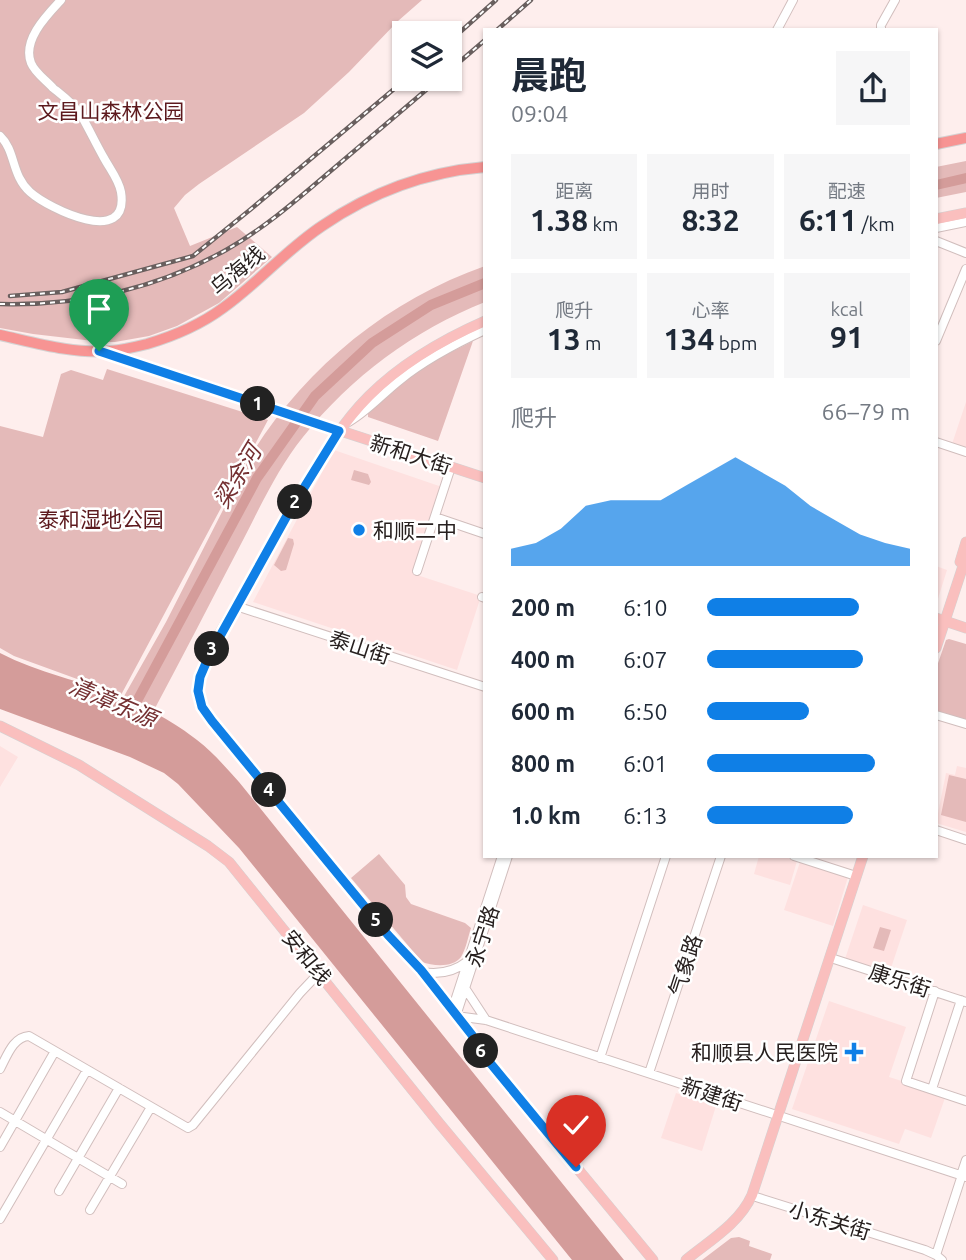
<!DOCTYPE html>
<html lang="zh">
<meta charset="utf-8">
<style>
body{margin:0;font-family:Ubuntu,"Noto Sans SC",sans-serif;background:#f6f6f7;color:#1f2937;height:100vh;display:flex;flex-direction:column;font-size:26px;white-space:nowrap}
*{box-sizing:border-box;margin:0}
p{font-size:23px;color:#747a83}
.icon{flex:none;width:38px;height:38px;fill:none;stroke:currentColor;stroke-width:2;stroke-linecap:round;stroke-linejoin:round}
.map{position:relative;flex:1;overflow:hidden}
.panel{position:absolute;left:483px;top:28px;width:455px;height:830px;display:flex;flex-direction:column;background:#fff;border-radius:0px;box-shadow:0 2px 5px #0004}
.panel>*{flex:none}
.buttons{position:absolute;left:392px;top:21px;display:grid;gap:14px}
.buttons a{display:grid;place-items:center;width:70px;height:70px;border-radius:0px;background:#fff;box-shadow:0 2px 5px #0004;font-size:35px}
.pin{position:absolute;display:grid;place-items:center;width:60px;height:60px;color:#fff;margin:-72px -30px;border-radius:50% 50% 50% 0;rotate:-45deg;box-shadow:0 0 7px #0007}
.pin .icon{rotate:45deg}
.km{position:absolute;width:35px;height:35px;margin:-18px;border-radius:50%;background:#222;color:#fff;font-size:19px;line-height:35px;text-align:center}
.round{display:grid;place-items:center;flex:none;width:74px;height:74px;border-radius:0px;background:#f6f6f7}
.overview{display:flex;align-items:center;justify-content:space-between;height:119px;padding:0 28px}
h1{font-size:38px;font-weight:700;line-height:52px}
.stats{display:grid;grid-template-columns:repeat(3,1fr);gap:10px;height:119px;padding:7px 28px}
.stats div{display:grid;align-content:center;border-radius:0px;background:#f6f6f7;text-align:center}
.stats b{font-size:30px;font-weight:700}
.stats small{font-size:19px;font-weight:400}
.stats p{font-size:19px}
.chart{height:196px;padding:14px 28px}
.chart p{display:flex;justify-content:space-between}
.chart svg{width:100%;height:126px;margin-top:7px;fill:#0f7fe6;opacity:.7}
ul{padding:0 28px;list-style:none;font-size:23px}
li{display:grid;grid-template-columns:112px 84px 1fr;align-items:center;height:52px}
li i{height:18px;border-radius:9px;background:#0f7fe6}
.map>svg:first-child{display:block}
</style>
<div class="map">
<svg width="966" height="1260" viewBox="0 0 966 1260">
<rect width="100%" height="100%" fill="#feeeed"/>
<!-- built -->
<path fill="#fee1e0" d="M 966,402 L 966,449 L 952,444 Z
M 334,450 L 442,487 L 414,574 L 481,596 L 457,670 L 253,602 Z
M 936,566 L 947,570 L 936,605 Z
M 0,746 L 18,757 L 0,787 Z
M 957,766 L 966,768 L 966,832 L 936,823 L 946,773 L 955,775 Z
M 759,856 L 782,856 L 797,861 L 790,885 L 754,874 Z
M 800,862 L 848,877 L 833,926 L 784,910 Z
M 863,905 L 907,920 L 889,974 L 845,959 Z
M 829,1001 L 906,1027 L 889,1077 L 946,1095 L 931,1138 L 905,1129 L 899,1144 L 792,1109 Z
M 676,1093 L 716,1106 L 702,1151 L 661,1138 Z"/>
<!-- green -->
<path fill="#e4bab9" d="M 0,0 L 422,0 L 398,21 L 349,72 L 304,113 L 199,184 L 185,195 L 174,208 L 190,246 L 237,227 L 272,257 L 219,303 L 177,326 L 149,336 L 115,342 L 102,342 L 33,334 L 0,328 Z
M 966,161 L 966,192 L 936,198 L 936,167 Z
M 485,266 L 485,302 C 414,330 351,377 303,437 C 278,468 260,507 242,542 C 212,599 183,656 153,712 L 123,698 L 166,622 L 251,455 C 305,368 388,300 485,266 Z
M 473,341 L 438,441 L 368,417 L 368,412 L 398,385 L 425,365 Z
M 107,369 L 268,420 L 121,695 L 14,656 L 0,648 L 0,426 L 43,437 L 61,374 L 71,370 L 103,380 Z
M 354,470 L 368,474 L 371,482 L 369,485 L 351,480 Z
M 288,538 L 293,539 L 294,544 L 286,570 L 281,571 L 274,565 Z
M 949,639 L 966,644 L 966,721 L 936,712 L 936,669 L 946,640 Z
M 949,775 L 966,779 L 966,822 L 941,815 Z
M 379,854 L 405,885 L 406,897 L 411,904 L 465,923 L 471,928 C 468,937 466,949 461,957 C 453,968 433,966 422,962 L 351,878 Z
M 880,927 L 891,930 L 884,951 L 873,948 Z
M 739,1237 L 750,1241 L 749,1246 L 772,1254 L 770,1260 L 702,1260 L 731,1238 Z"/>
<!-- water -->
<path fill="#d49c9a" d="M 0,653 C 38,673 82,681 122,697 C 145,706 177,724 197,740 C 213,752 226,768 239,782 L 624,1260 L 572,1260 L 239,848 L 178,784 L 164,773 L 130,757 L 0,709 Z"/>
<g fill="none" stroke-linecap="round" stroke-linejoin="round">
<!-- river -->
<path stroke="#d49c9a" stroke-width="10" d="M 936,185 L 966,178
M 130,714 L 257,478 L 315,396 L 372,343 L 431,305 L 485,283"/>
<!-- minor casing -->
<g stroke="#d1bebd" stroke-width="10">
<path id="minor" d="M 777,30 L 793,0
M 881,30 L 881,25 L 895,0
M 0,136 C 16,151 11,175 30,192 C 49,209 130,248 121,192 C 119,180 110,169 104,158 C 96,144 89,129 81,115 C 74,104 63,96 53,88 C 46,80 35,73 31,63 C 22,40 47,15 61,0
M 936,228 L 966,222
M 936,241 L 966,253
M 936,341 L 966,269
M 345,424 C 366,413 382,394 400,380 C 426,359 455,344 485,330
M 936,442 L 966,452
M 435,517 L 485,534
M 417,571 L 451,467
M 482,597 L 485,598
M 236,606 L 485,687
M 936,715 L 966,724
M 936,830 L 966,840
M 508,856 L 456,1016 L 486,1020 L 966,1177
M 794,856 L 856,876
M 834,959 L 966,1002
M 422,972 C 439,975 454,972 468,961
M 465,988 L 486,1020
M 935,991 L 906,1081 L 966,1101
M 452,1010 L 502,856
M 600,1058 L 666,856
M 0,1069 C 7,1056 13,1037 29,1036 L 188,1128 L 193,1125 L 300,993 L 319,973
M 649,1073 L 721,856
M 932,1089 L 961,1000
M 0,1112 L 122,1184
M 0,1147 L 55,1051
M 961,1175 L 966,1160
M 59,1191 L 119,1088
M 756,1197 L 925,1250 L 936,1255 L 942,1260
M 90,1210 L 151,1107
M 0,1219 L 87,1070
M 936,1255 L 962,1175"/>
</g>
<!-- major casing -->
<g stroke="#d4d2d2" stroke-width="11">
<path id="major" d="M 936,219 L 966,213
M 485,321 C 444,339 401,364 369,396 C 341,424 322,457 302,491 C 281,526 261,561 241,597 C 229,618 202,659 199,682 C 197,699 203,708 212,721 L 388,935 L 421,970 L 472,1036 L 477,1047 L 653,1260
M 102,353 L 485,478
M 960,562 L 966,542
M 936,618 L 966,628
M 936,648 L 966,557
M 0,726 L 79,765 L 208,846 L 229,862 L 439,1123 L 553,1260
M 686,1260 C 709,1241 739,1224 752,1195 L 863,856"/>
</g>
<!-- highway casing -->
<g stroke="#d4d2d2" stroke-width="12">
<path id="highway" d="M 936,144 L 966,138
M 0,335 C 36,343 73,354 110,351 C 122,350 135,347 147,344 C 174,336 200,325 223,308 C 258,283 286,250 322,226 C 370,193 426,172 485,167"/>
</g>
<!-- minor -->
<use href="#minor" stroke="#fff" stroke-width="8"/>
<!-- major -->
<use href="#major" stroke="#fabfbe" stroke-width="10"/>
<!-- highway -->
<use href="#highway" stroke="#f79493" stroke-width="10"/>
<!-- rail casing -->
<g stroke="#695f5e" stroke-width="4.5">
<path id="rail" d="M 497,30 L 531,0
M 450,41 L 496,0
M 450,70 L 485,40
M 10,296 L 62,292 L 193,256 L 251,209 L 406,79
M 0,304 C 80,306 156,289 226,250 C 265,228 299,198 333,169 C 368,139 404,109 439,79"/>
</g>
<!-- rail -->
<use href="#rail" stroke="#fff" stroke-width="2" stroke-dasharray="5" stroke-linecap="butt"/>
</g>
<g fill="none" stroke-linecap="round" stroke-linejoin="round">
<!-- route casing -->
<g stroke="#fff" stroke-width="14">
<path id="route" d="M 99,351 L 339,431 L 289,512 L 209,656 L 200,677 L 198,691 L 202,707 L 212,721 L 388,935 L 421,970 L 472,1035 L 477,1047 L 576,1167"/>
</g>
<!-- route -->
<use href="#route" stroke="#0f7fe6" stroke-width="9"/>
</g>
<!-- markers -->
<g fill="#0f7fe6" stroke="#fff" stroke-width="2.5">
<circle cx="359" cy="530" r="7"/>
<path d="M850.5 1041.5h7v7h7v7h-7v7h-7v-7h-7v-7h7z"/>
</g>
<g text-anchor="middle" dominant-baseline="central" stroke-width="5" stroke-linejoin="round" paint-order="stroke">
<!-- park labels -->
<g font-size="21" fill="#5d1a1e" stroke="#fff">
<text x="111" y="111">文昌山森林公园</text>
<text x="101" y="519">泰和湿地公园</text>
</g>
<!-- street labels -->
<g font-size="21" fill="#27201f" stroke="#fff">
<text transform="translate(237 270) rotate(-40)">乌海线</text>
<text transform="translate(411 454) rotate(18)">新和大街</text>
<text transform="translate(360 647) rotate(18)">泰山街</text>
<text transform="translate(482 936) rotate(-72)">永宁路</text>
<text transform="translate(307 957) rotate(51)">安和线</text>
<text transform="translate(685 965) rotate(-72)">气象路</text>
<text transform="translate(900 980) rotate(18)">康乐街</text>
<text transform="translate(712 1094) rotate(18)">新建街</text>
<text transform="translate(830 1220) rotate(17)">小东关街</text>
</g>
<!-- poi labels -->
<g font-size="21" fill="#27201f" stroke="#fff" text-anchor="start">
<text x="373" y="530">和顺二中</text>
<text x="838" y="1052" text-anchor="end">和顺县人民医院</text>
</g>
<!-- water labels -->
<g font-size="23" font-style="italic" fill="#753032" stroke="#fff">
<text transform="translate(237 476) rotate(-59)">梁余河</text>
<text transform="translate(113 702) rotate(23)">清漳东源</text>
</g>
</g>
</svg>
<div class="buttons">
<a><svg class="icon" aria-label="layers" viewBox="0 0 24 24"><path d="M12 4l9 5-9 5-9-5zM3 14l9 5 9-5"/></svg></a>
</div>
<div class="pin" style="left:99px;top:351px;background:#1e9e55"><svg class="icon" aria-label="arrive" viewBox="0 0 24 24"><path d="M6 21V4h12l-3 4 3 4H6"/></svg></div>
<div class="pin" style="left:576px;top:1167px;background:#d93025"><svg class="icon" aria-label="check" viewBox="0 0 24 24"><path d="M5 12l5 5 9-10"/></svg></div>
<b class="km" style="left:258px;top:404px">1</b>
<b class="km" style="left:295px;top:502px">2</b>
<b class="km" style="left:212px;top:649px">3</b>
<b class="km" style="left:269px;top:790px">4</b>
<b class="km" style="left:376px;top:920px">5</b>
<b class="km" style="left:481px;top:1051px">6</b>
<section class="panel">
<div class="overview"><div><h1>晨跑</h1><p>09:04</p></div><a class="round"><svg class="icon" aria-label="share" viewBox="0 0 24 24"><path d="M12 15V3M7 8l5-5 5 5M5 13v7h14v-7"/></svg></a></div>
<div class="stats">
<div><p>距离</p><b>1.38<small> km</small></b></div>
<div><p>用时</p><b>8:32</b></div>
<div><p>配速</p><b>6:11<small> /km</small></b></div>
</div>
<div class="stats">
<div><p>爬升</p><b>13<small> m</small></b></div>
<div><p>心率</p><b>134<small> bpm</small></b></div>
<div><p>kcal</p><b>91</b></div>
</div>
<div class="chart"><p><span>爬升</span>66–79 m</p>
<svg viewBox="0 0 160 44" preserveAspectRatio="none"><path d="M0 44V38L10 36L20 31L30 23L40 21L50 21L60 21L70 16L80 11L90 6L100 11L110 16L120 23L130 28L140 33L150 36L160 38V44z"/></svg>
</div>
<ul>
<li><b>200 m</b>6:10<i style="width:75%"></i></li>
<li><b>400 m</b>6:07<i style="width:77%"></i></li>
<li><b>600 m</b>6:50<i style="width:50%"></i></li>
<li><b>800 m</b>6:01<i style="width:83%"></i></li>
<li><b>1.0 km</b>6:13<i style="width:72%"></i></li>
</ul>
</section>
</div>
